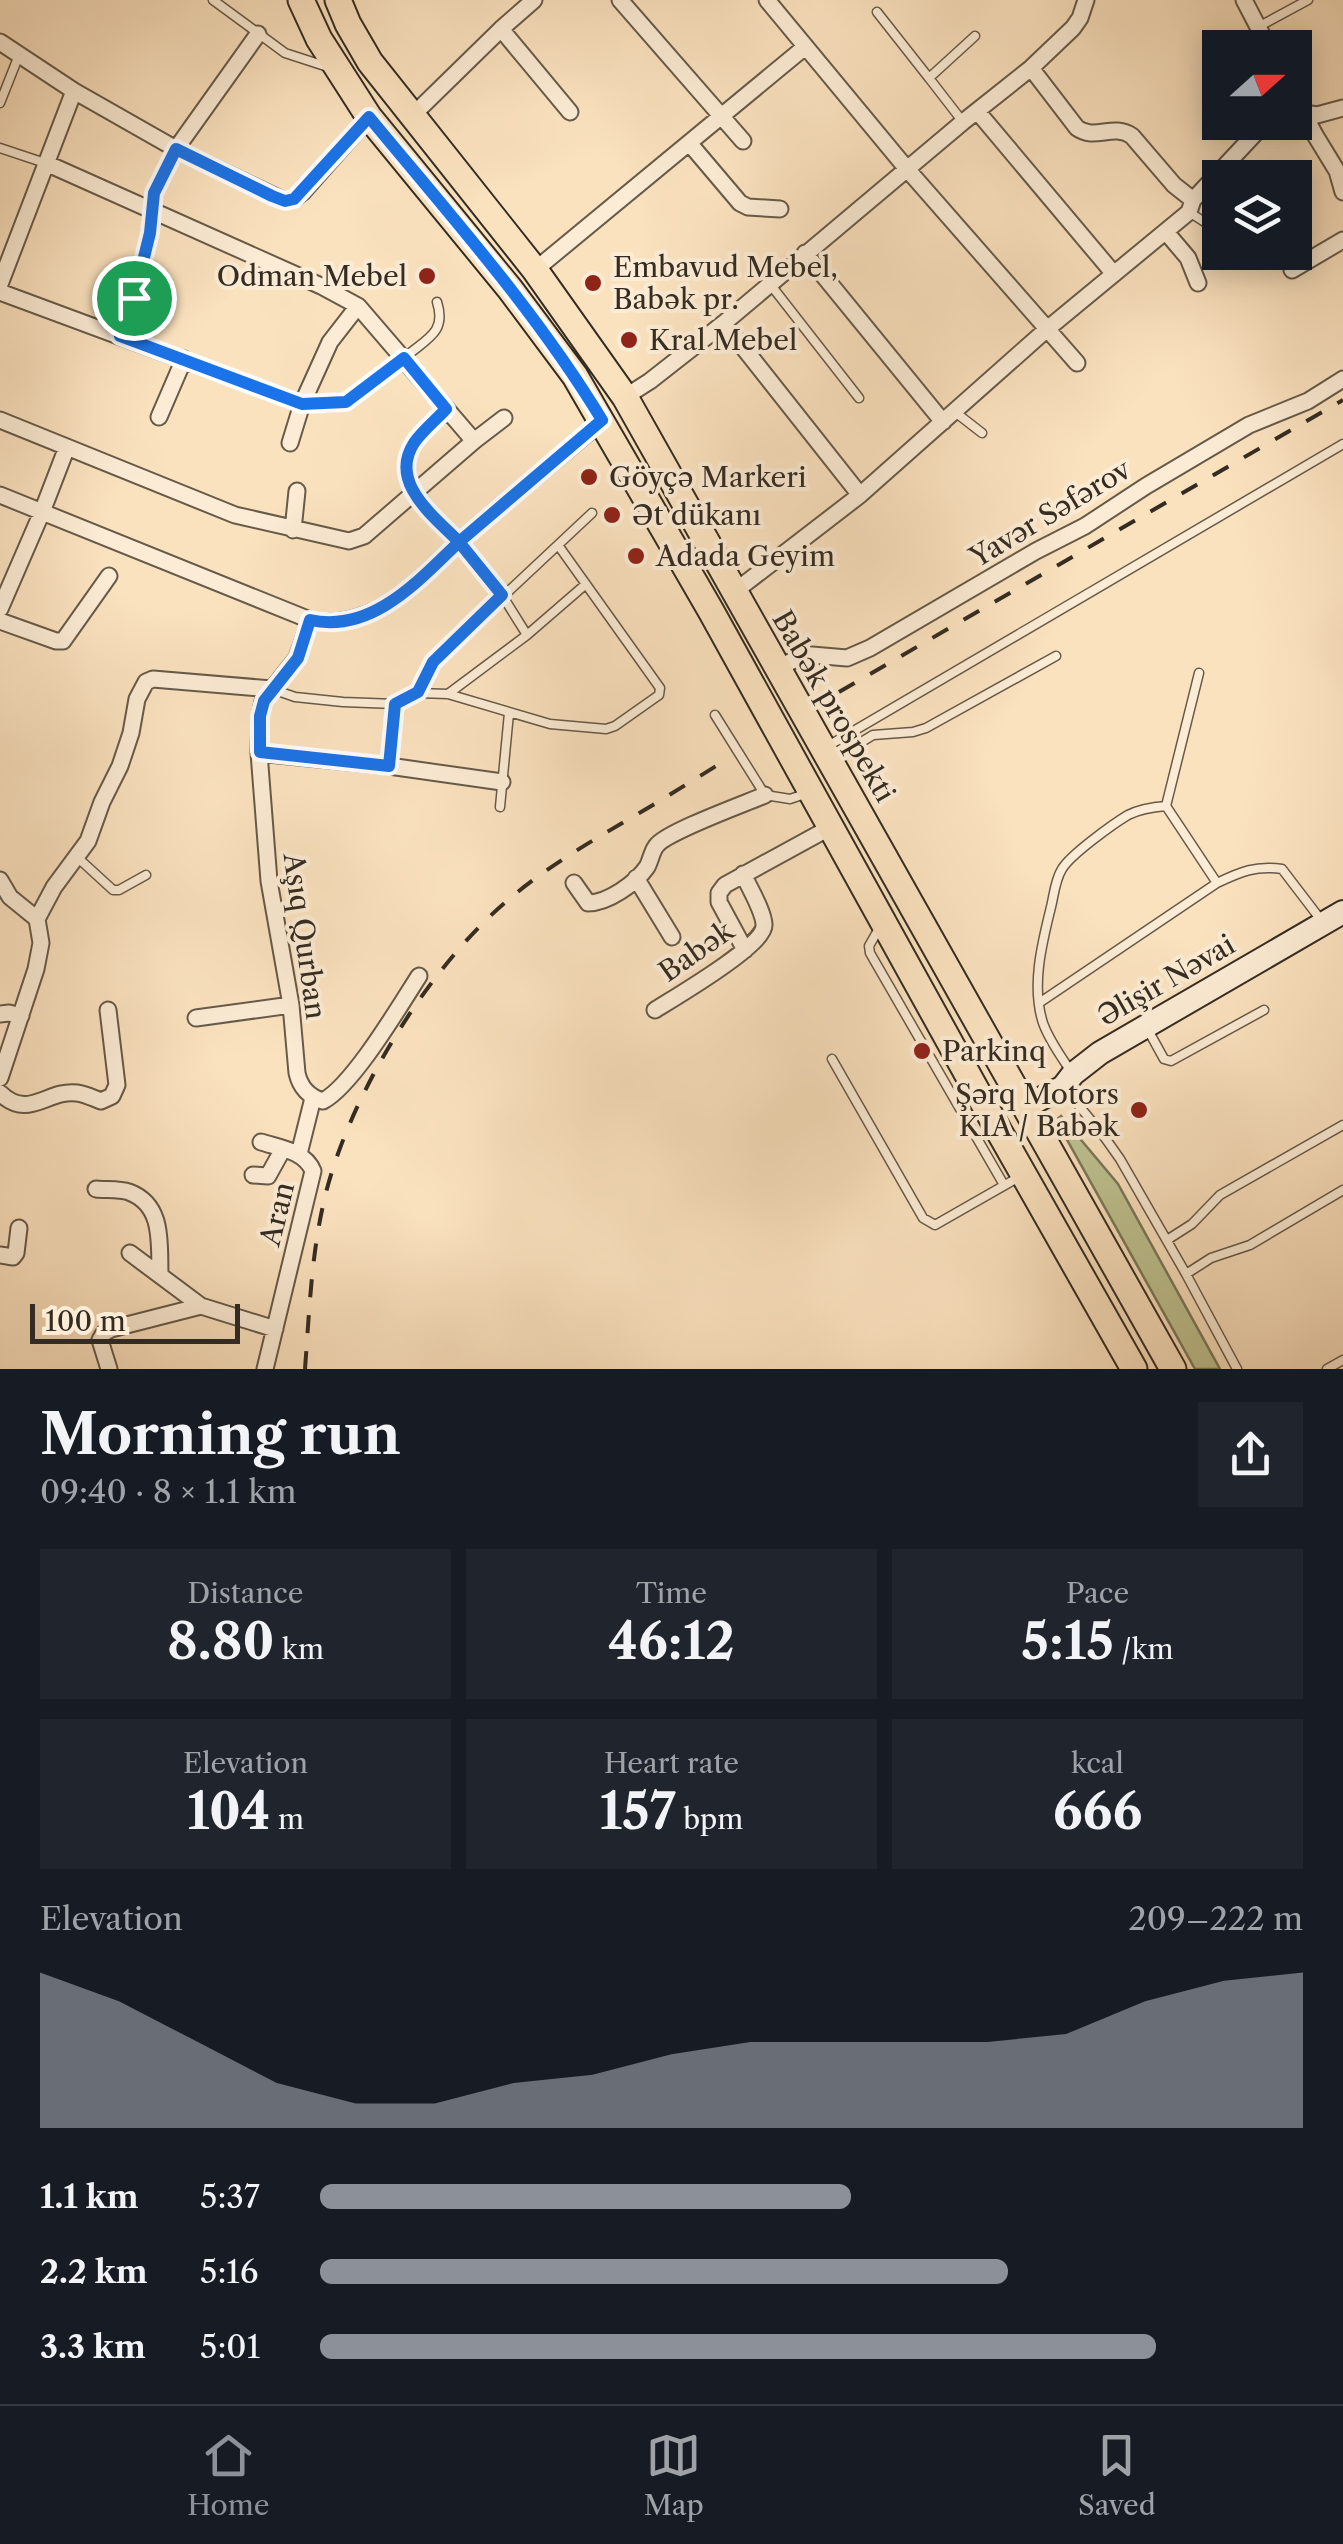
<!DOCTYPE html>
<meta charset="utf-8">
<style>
body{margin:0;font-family:"Libre Caslon Text",serif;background:#20242c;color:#f1f3f6;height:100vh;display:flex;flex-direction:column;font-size:38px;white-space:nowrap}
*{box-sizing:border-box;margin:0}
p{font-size:32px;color:#9ea1a6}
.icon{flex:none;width:55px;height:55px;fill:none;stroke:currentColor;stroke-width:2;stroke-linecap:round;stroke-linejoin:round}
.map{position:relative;height:1369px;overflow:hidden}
.drawer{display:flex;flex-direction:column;background:#171b24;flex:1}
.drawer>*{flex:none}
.needle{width:65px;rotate:69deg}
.controls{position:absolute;left:1202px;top:30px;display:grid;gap:20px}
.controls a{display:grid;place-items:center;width:110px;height:110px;border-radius:0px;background:#171b24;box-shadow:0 5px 25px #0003;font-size:50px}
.scale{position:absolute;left:30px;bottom:25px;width:210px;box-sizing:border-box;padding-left:10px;border:5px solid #342c22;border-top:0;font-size:28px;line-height:35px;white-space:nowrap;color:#342c22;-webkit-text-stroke:8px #fcecd5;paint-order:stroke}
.pin{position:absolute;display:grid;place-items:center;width:85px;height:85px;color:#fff;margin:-42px;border:5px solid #fff;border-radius:50%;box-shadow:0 2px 10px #0007}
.round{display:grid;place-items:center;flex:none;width:105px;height:105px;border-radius:0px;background:#20242c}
.head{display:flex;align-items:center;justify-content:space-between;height:170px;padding:0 40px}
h1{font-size:55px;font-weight:800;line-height:75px}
.figures{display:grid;grid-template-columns:repeat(3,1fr);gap:15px;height:170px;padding:10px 40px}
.figures div{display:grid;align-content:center;border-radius:0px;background:#20242c;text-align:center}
.figures b{font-size:50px;font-weight:800}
.figures small{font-size:28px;font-weight:400}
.figures p{font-size:28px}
.chart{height:280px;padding:20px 40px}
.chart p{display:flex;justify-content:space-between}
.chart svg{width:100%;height:180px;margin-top:10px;fill:#8c9099;opacity:.7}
ul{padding:0 40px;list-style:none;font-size:32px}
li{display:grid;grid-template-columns:160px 120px 1fr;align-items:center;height:75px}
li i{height:25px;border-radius:12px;background:#8c9099}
.tab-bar{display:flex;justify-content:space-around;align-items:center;height:140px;border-top:2px solid #363941;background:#171b24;font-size:28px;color:#9ea1a6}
.tab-bar a{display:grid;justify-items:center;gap:5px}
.tab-bar .on{color:#8c9099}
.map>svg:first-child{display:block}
</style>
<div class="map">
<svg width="1343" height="1369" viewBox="0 0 1343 1369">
<rect width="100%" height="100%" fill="#fbe2bf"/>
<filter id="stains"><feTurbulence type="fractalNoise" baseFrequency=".002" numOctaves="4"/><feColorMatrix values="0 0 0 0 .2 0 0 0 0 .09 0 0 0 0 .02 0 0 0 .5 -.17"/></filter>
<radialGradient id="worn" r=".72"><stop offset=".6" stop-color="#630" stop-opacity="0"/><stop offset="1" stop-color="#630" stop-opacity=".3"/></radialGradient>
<!-- green -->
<path fill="#bfc391" stroke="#7a785a" stroke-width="2.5" d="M 1061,1116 L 1118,1184 L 1220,1369 L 1195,1369 L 1056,1120 Z"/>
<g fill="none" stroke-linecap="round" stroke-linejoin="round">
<!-- lane casing -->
<g stroke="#665a49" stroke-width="11">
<path id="lane" d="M 213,0 L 285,53 L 328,67
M 877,12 L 929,78 L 975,36
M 1258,27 L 1308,0
M 929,78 L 963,122
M 0,103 L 19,55
M 0,148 L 48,164
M 1189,212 L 1220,232
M 770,284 L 859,398
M 404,358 C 426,339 447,333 437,302
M 955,412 L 982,433
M 459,542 L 502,595 L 527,635
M 558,545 L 660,688 L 659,695 L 615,726 L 606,729 L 550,724 L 448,694 L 418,693 L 433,662 L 592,513
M 1199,673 L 1166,806 L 1217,883
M 272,689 L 295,697 L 343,702 L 395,704 L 418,693
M 448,694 L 527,635 L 586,584
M 715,715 L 765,795 L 790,799 L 805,794
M 828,746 L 1343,444
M 835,758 L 873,735 L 913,732 L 926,728 L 1056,656
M 389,766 L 395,704
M 500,807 L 509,713
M 77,857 L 113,890 L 119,890 L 146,875
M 881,925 L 869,946 L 870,953 L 1004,1185
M 1039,1003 L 1217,883 C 1240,872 1256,865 1282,869 L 1321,920
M 1148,1030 L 1164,1059 L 1171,1061 L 1264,1010
M 832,1059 L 923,1218 L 935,1225 L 1019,1177
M 1070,1070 C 1060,1055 1049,1040 1043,1023 C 1031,986 1042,943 1051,907 C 1054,895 1055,880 1062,869 C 1070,855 1113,824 1128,815 C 1140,809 1153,807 1166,806
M 1066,1090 L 1103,1135 L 1120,1159 L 1186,1274 L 1237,1369
M 1167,1240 L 1192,1224 L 1220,1195 L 1343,1125
M 1186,1274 L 1211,1258 L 1250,1245 L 1343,1190
M 1327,1369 L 1343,1360"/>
</g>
<!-- street casing -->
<g stroke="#665a49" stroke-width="19">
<path id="street" d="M 620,0 L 743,141
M 767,0 L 907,169 L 1077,363
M 1244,0 L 1269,48
M 501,29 L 570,112
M 0,42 L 74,91 L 176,149 L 285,201 L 294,199 L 303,192 L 369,117
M 1031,68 L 1077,128 C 1095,141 1113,123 1132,136 L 1174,185 L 1193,200
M 1295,97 L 1315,135 L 1337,171 L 1343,192
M 977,111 L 1114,274
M 1298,112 L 1317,115 L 1343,108
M 412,116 L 501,29 L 534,0
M 690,144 L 740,203 L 748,207 L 780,209
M 48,164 L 321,286 L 358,306 L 474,441
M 1166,232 L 1188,258 L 1198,283
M 805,253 L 943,422
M 535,270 L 805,47
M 1292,270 L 1343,240
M 0,284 L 74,91
M 0,292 L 302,404 L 330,342 L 358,306
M 724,323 L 860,495
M 119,335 L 134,298 L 150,233 L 154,193 L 176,149 L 258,34
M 625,397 L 650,381 L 724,323 L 963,122 L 1031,68 L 1073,28 L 1080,18 L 1086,0
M 447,409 C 436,420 422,431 414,443 C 388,483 435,517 459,542
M 159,417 L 184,359
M 0,420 L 235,515 L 349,541 L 364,536 L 474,441 L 504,418
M 290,443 L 302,404 L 346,402 L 404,358
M 0,495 L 310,620 C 335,625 362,619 384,606 C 413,589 436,563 460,541 C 507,500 555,461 602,421
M 293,530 L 297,491
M 734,592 L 860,495 L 1046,330 L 1189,212 L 1193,200 L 1266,122
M 0,609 L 42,512 L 67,447
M 310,620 L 297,658 L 263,701 L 260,716 L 259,753 L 269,881 L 291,1005 L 297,1073 C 300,1087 309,1097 323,1101 C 353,1085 399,1007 419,976
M 0,621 L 56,641 L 63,641 L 109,576
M 778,668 L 800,657 L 812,655 L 847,658 L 870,648 L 1036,551 L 1085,526 L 1146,486 L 1249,425 L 1308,401 L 1343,379
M 259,753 L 389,766 L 502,782
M 636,878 L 672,937
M 0,880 L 10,897 L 37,919
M 574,883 L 588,903 C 608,903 636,883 647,867 C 651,860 652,850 657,845 C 669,831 744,804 765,795
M 745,950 L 719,902 L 719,893 L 725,885 L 831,827
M 655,1010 C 674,998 765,945 764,925 C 764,912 749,887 743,874
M 0,1014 L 9,1013 L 21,1016
M 196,1018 L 291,1005
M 0,1078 L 36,969 L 41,943 L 37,919 L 54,887 L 88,841 L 102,802 L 120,766 L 131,733 L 137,699 L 146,682 L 153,679 L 272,689
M 0,1093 C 29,1121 47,1089 77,1093 C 85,1094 93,1098 101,1101 L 112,1096 L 117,1085 L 108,1010
M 261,1142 C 280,1148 305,1151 313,1171 L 265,1369
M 299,1154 L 313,1098
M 253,1175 L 268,1176 L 283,1149
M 96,1189 C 106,1190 120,1189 129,1192 C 164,1205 159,1243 160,1273
M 130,1253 L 201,1306 L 275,1329
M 0,1255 L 13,1257 L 16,1253 L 19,1228
M 109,1369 L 100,1340 L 104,1333 L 111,1329 L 201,1306"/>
</g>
<!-- secondary casing -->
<g stroke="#342c22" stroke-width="26">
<path id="secondary" d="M 1025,1107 L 1063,1087 L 1073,1074 L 1100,1053 L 1343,912"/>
</g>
<!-- primary casing -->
<g stroke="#342c22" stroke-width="29">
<path id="primary" d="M 301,0 L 319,39 L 369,117 L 510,289 L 575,376 L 711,611 L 1000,1133 L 1134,1369
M 338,0 L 348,24 L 370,62 L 535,270 L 625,397 L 1173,1369"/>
</g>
<!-- lane -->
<use href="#lane" stroke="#fcecd5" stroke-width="8"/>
<!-- street -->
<use href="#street" stroke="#fcecd5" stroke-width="15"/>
<!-- secondary -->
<use href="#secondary" stroke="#fcecd5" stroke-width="22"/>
<!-- primary -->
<use href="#primary" stroke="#fbe2bf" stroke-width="25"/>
<!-- rail -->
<path stroke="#342c22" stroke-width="4" stroke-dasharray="18 18" stroke-linecap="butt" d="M 839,692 L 1343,400
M 305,1369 C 309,1316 311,1262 322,1210 C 343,1105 426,969 508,900 C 549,865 595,839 641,812 C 670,795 698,777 726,760"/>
</g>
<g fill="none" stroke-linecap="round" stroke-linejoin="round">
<!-- route casing -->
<g stroke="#fff" stroke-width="20">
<path id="route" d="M 134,298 L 120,336 L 302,404 L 346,402 L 404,358 L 446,409 C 436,420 422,431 414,443 C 388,483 435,517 459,542 C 419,580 372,634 310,620 L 298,658 L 264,701 L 260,716 L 260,752 L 389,766 L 395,704 L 418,692 L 433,662 L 502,595 L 459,542 L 602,420 C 536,311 450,215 369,117 L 294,199 L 285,201 L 272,196 L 176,149 L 154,193 L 150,233 L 134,298"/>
</g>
<!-- route -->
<use href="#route" stroke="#1a73e8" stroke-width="12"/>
</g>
<!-- markers -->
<g fill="#8f2418" stroke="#fcecd5" stroke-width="4">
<circle cx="427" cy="276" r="10"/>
<circle cx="593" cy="283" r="10"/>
<circle cx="629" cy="340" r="10"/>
<circle cx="589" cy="477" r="10"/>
<circle cx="612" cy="515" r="10"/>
<circle cx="636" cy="556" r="10"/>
<circle cx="922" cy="1051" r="10"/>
<circle cx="1139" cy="1110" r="10"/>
</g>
<g text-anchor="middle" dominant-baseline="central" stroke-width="8" stroke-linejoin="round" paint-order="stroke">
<!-- poi labels -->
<g font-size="28" fill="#342c22" stroke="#fcecd5" text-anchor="start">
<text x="613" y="267">Embavud Mebel,<tspan x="613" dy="32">Babək pr.</tspan></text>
<text x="407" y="276" text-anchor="end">Odman Mebel</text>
<text x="649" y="340">Kral Mebel</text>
<text x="609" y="477">Göyçə Markeri</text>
<text x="632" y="515">Ət dükanı</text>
<text x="656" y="556">Adada Geyim</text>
<text x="942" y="1051">Parkinq</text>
<text x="1119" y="1094" text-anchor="end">Şərq Motors<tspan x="1119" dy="32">KIA / Babək</tspan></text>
</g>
<!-- street labels -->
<g font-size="28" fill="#342c22" stroke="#fcecd5">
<text transform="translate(1050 513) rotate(-31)">Yavər Səfərov</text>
<text transform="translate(834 706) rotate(60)">Babək prospekti</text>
<text transform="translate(305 936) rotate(82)">Aşıq Qurban</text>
<text transform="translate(696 951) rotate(-35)">Babək</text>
<text transform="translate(1166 980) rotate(-30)">Əlişir Nəvai</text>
<text transform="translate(277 1214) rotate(-76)">Aran</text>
</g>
</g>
<rect width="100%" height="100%" filter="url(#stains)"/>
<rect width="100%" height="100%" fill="url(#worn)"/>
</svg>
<div class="controls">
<a><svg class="needle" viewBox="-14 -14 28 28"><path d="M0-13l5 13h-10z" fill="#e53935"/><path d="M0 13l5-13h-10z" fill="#9ea1a6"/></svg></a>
<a><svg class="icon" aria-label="layers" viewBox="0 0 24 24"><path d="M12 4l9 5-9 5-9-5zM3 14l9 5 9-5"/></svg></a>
</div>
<div class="scale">100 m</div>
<div class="pin" style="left:134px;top:298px;background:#1e9e55"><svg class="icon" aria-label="arrive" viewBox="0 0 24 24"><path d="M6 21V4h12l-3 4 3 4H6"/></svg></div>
</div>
<section class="drawer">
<div class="head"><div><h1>Morning run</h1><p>09:40 · 8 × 1.1 km</p></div><a class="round"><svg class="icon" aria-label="share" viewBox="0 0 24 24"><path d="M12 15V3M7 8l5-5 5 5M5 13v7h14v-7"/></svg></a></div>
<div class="figures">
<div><p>Distance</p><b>8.80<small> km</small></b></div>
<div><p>Time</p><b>46:12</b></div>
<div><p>Pace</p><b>5:15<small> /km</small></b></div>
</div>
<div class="figures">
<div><p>Elevation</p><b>104<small> m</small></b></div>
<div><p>Heart rate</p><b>157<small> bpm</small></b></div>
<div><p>kcal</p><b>666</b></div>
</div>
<div class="chart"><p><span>Elevation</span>209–222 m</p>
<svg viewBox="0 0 160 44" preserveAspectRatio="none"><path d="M0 44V6L10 13L20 23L30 33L40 38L50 38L60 33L70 31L80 26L90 23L100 23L110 23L120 23L130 21L140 13L150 8L160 6V44z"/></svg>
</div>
<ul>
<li><b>1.1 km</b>5:37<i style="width:54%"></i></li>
<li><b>2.2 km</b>5:16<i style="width:70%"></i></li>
<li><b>3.3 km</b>5:01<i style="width:85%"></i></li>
</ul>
</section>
<nav class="tab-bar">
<a class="on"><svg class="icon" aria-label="home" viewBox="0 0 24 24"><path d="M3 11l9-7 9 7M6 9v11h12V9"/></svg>Home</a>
<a><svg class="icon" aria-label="map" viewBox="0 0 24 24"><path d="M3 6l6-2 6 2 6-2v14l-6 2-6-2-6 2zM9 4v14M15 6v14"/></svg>Map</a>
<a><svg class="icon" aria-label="saved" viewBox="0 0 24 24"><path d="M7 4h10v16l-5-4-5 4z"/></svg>Saved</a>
</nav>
